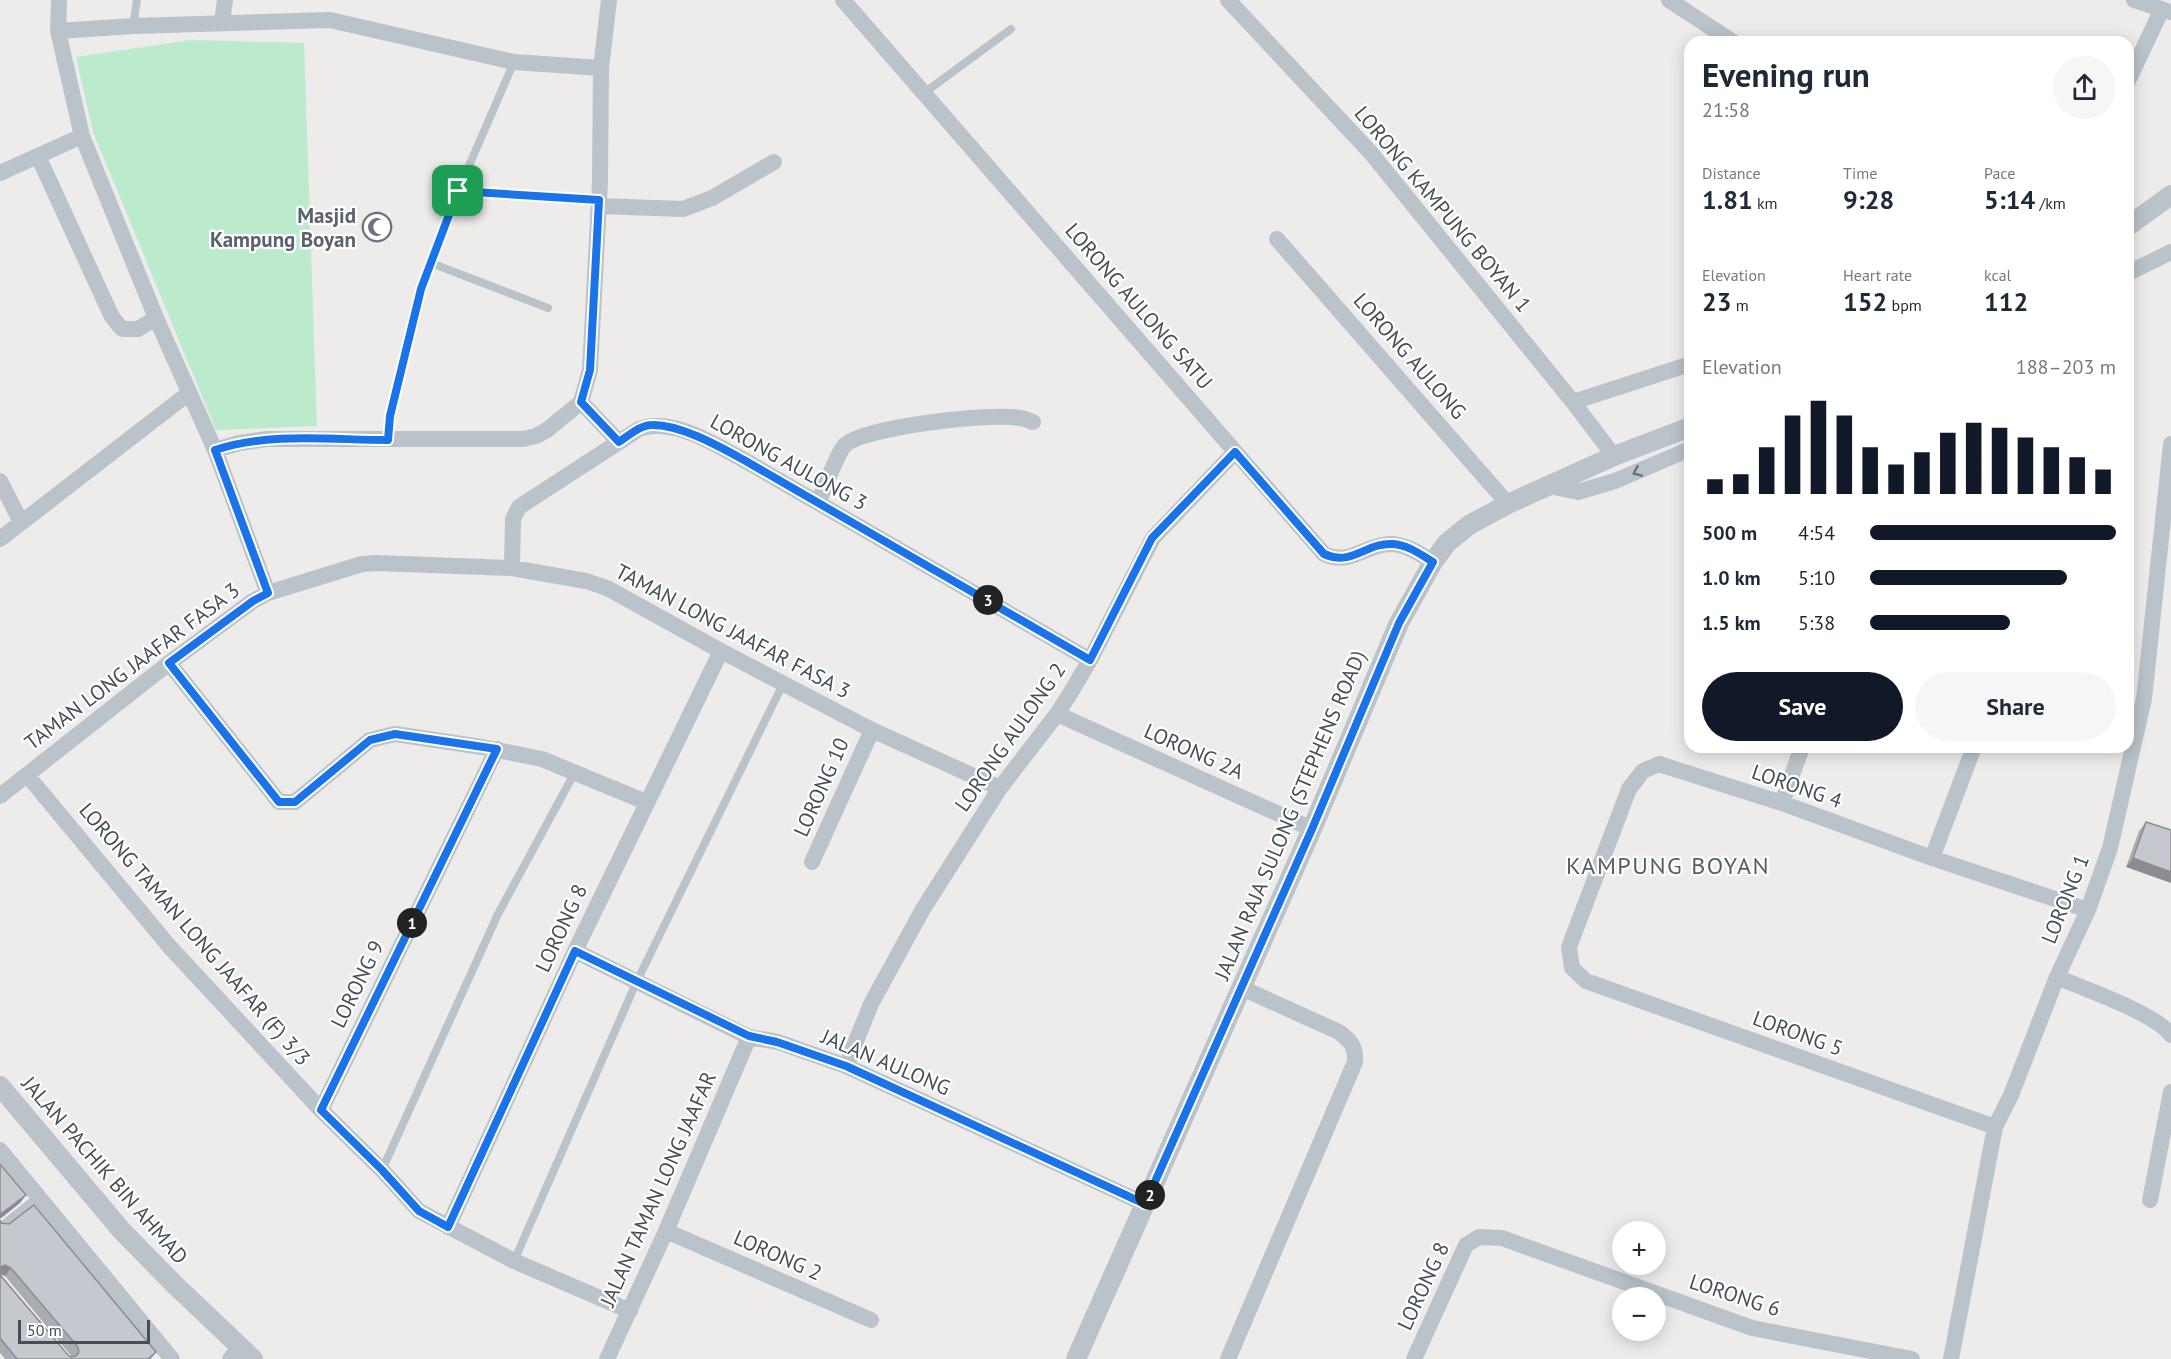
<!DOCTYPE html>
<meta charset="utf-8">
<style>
body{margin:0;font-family:"PT Sans",sans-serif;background:#f6f6f7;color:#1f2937;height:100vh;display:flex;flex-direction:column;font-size:22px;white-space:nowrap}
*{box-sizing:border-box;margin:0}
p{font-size:20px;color:#747a83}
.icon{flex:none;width:33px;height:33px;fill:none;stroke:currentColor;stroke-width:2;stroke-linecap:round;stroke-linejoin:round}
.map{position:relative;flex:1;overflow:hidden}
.panel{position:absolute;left:1684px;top:36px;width:450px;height:717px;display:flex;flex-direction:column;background:#fff;border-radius:18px;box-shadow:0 3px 15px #0003}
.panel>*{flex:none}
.controls{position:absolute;left:1612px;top:1221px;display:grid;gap:12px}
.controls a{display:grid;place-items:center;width:54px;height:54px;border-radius:50%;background:#fff;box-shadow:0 3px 15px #0003;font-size:30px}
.scale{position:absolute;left:18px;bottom:15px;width:132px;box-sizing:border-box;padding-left:6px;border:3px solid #454f58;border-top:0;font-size:16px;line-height:21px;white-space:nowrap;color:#454f58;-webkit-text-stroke:4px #fff;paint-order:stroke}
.pin{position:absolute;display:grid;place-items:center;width:51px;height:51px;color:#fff;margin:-26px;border-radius:12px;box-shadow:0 3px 9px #0006}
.km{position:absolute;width:30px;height:30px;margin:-15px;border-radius:50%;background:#222;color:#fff;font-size:16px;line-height:30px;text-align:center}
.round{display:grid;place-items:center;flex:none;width:63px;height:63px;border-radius:32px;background:#f6f6f7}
.head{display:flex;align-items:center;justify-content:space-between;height:102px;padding:0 18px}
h1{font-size:33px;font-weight:700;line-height:45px}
.figures{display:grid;grid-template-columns:repeat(3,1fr);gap:9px;height:102px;padding:6px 18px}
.figures div{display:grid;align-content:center}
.figures b{font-size:26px;font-weight:700}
.figures small{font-size:16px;font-weight:400}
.figures p{font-size:16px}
.chart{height:168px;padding:12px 18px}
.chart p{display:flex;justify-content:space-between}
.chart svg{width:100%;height:108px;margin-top:6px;stroke:#111827;stroke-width:6}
.action{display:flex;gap:12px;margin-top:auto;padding:12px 18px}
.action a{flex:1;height:69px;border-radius:36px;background:#111827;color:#fff;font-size:24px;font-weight:700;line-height:69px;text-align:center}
.action a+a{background:#f6f6f7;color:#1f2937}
ul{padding:0 18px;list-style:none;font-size:20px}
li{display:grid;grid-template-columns:96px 72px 1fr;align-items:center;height:45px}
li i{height:15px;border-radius:8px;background:#111827}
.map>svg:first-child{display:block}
</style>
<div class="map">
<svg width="2171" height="1359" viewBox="0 0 2171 1359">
<rect width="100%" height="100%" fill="#eeebeb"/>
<!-- green -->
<path fill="#bbebcc" d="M 191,40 L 304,43 L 317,426 L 216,430 L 93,132 L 76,57 Z"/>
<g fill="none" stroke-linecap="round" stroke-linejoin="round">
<!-- service -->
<path stroke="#bac3ca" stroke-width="8" d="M 133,26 L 137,0
M 924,93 L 1011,29
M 458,191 L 599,200
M 431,263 L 548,308
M 389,439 L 390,416 L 421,289 L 458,191 L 514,62
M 382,1170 L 498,914 L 575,772
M 0,1227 L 38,1197
M 514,1261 L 636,983 L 783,684"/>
<!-- minor -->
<path stroke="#bac3ca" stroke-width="16" d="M 59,0 L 58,31 L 82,136 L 156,318 L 215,450 L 268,593
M 843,0 L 1324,554 C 1350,566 1364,545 1390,544 C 1406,544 1420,554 1433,562
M 1228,0 L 1371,153 L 1573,402 L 1614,456
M 1669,0 L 1733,42
M 2134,0 L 2170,12
M 222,22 L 225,0
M 58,31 L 133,26 L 330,20 L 514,62 L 601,68
M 2128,81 L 2162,9
M 38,156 L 112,317 L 122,329 L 138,329 L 156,318
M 0,173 L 82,136
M 599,206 L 683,209 L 712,198 L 774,162
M 1277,239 L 1508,504
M 2128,273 L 2171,252
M 581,402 L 619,442
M 1573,402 L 1690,364
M 215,450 L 239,443 L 267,439 L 523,439 L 536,436 L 547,430 L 581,402 L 590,370 L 600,182 L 601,68 L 609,0
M 0,481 L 21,522
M 1549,486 L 1578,492 L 1615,481 L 1690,449
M 818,503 C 824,490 837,453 845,445 C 865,427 992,412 1020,418 C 1025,418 1029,421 1033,422
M 0,539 L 189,393
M 512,568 L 513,519 L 519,507 L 639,429 C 673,417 714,444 744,460 L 1090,660
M 169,663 L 279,802 L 295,802 L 370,740 L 395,734 L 482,747 L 542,759 L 646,802
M 1057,714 L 1312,829
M 27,775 L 169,946 L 321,1110 L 382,1170 L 419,1211 L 514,1261 L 630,1311
M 0,796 L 169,663 L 253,601 L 268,593 L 362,564 L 376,563 L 512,568 L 586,581 L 607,588 L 721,651 L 872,730 L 1000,788
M 1782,803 L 1802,747
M 1932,858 L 1974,747
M 812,862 L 872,730
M 575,951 L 749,1037 L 778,1042 L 846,1066 L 1145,1204
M 2057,977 C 2084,989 2155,1013 2171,1035
M 846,1066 L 871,1004 L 923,909 L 1000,788 L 1057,714 L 1071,692 L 1090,660 L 1153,538 L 1235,452
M 321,1110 L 497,749
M 1995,1127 L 1586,981 L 1572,968 L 1569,947 L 1629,789 L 1643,771 L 1659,764 L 1782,803 L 1932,858 L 2088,910
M 0,1150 L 172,1359
M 2150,1200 L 2171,1092
M 448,1227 L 575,951 L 721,651
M 666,1231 L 871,1320
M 230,1359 L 240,1347
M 607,1359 L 666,1231 L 749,1037
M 1228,1359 L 1355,1062 C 1356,1047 1351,1041 1339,1032 L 1242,988
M 1414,1359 L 1466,1245 L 1479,1237 L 1502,1238 L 1752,1328 L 1912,1359
M 1951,1359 L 1995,1127 L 2011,1095 L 2057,977 L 2088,910 L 2110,848 L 2144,699 L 2171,444"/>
<!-- tertiary -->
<path stroke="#bac3ca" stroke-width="20" d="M 2128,226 L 2171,195
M 0,1086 L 122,1231 L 174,1284 L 253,1359
M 1076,1359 L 1312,829 L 1399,623 L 1433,562 L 1447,543 L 1469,525 L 1508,504 L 1614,456 L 1690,427"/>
</g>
<!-- wall -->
<path fill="#a9acb1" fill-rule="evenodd" d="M 2146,822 L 2171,830 L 2126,867 L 2139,831 Z
M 0,1220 L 1,1223 L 156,1352 L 151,1359 L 5,1359 L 0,1353 ZM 0,1274 L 5,1276 L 72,1357 L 68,1355 Z"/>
<!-- shaded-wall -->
<path fill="#8a8c90" d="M 2133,858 L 2171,872 L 2171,883 L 2126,867 Z
M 26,1195 L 20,1203 L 0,1219 L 0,1216 L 1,1214 Z
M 5,1265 L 11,1268 L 5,1276 L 0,1274 L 0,1269 Z"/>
<!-- building -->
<path fill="#c5c8ce" stroke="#8a8c90" stroke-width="1.5" d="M 2146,822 L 2171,830 L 2171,872 L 2133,858 Z
M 0,1164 L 26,1195 L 1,1214 L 0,1218 Z
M 34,1205 L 156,1352 L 148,1359 L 17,1359 L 0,1338 L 0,1274 L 1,1276 L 68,1355 L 71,1357 L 76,1356 L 79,1352 L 78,1347 L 11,1268 L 5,1265 L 1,1267 L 0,1271 L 0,1220 L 1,1223 L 9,1224 Z"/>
<!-- one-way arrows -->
<defs><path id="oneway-chevron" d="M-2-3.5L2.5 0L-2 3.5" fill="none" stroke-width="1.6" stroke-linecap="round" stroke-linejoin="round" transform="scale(1.5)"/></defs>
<use stroke="#68727a" href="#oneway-chevron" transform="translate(1637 472) rotate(157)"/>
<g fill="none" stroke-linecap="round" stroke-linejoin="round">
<!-- route casing -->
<g stroke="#fff" stroke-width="12">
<path id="route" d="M 458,191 L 599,200 L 590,370 L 581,402 L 619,442 C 628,436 640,425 652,425 C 680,424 720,447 744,460 L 1090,660 L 1152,538 L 1235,452 L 1324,554 C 1352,567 1366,542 1393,544 C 1408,545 1420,554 1433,562 L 1399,623 L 1312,829 L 1145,1204 L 846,1066 L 777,1042 L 749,1036 L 575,951 L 448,1227 L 419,1211 L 382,1170 L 321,1110 L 497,749 L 395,734 L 370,740 L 295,802 L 279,802 L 169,663 L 253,601 L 268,593 L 215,450 C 270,432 331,440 388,440 L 390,416 L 421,289 Z"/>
</g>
<!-- route -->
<use href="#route" stroke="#1a73e8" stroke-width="8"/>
</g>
<!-- icons -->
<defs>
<g id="mosque-ring" transform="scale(1.5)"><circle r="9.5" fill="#fff" stroke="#6b7280" stroke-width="1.5"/><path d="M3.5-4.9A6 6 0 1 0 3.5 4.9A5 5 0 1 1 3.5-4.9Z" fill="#6b7280"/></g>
</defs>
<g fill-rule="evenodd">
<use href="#mosque-ring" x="377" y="227"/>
</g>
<g text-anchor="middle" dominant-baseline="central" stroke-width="4.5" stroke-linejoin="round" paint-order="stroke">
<!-- street labels -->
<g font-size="21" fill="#454f58" stroke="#fff">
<text transform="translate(1443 209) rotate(50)">LORONG KAMPUNG BOYAN 1</text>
<text transform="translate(1139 306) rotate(49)">LORONG AULONG SATU</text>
<text transform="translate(1410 356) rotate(49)">LORONG AULONG</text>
<text transform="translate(789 462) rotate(29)">LORONG AULONG 3</text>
<text transform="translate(733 631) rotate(28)">TAMAN LONG JAAFAR FASA 3</text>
<text transform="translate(132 666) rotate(-37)">TAMAN LONG JAAFAR FASA 3</text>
<text transform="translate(1010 737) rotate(-55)">LORONG AULONG 2</text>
<text transform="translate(1194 751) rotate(24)">LORONG 2A</text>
<text transform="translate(1797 786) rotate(19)">LORONG 4</text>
<text transform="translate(821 787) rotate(-66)">LORONG 10</text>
<text transform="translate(1290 815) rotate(-67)">JALAN RAJA SULONG (STEPHENS ROAD)</text>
<text transform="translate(2065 899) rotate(-68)">LORONG 1</text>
<text transform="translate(561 928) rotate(-65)">LORONG 8</text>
<text transform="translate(195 934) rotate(49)">LORONG TAMAN LONG JAAFAR (F) 3/3</text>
<text transform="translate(357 984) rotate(-64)">LORONG 9</text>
<text transform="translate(1798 1033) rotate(20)">LORONG 5</text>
<text transform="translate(886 1062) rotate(23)">JALAN AULONG</text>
<text transform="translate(105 1170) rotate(49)">JALAN PACHIK BIN AHMAD</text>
<text transform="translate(658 1189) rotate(-66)">JALAN TAMAN LONG JAAFAR</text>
<text transform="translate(778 1255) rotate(24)">LORONG 2</text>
<text transform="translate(1423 1286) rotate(-65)">LORONG 8</text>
<text transform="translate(1735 1295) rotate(18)">LORONG 6</text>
</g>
<!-- worship labels -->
<g font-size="21" font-weight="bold" fill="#5b616d" stroke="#fff" text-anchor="end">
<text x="356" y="215">Masjid<tspan x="356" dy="24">Kampung Boyan</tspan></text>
</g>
<!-- quarter labels -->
<g font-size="24" letter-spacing="1.5" fill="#595c60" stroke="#fff">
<text x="1668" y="865">KAMPUNG BOYAN</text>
</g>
</g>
</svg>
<div class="controls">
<a>+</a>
<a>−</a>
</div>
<div class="scale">50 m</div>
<div class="pin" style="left:458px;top:191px;background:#1e9e55"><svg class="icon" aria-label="arrive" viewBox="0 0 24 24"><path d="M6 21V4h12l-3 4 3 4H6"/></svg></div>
<b class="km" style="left:412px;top:923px">1</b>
<b class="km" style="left:1150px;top:1195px">2</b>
<b class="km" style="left:988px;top:600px">3</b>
<section class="panel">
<div class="head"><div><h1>Evening run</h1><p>21:58</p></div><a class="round"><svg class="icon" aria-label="share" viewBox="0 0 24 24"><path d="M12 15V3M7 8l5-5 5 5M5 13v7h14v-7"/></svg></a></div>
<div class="figures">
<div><p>Distance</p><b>1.81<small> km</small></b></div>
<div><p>Time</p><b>9:28</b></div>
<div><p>Pace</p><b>5:14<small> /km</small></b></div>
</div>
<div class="figures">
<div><p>Elevation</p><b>23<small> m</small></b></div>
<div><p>Heart rate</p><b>152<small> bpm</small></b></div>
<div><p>kcal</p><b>112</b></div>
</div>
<div class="chart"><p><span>Elevation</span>188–203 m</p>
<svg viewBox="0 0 160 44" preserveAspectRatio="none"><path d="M5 44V38M15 44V36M25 44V25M35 44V12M45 44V6M55 44V12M65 44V25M75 44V32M85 44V27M95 44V19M105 44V15M115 44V17M125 44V21M135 44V25M145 44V29M155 44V34"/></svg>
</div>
<ul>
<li><b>500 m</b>4:54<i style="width:100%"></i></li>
<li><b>1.0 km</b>5:10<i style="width:80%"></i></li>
<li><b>1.5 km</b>5:38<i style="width:57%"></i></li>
</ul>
<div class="action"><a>Save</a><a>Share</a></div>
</section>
</div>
